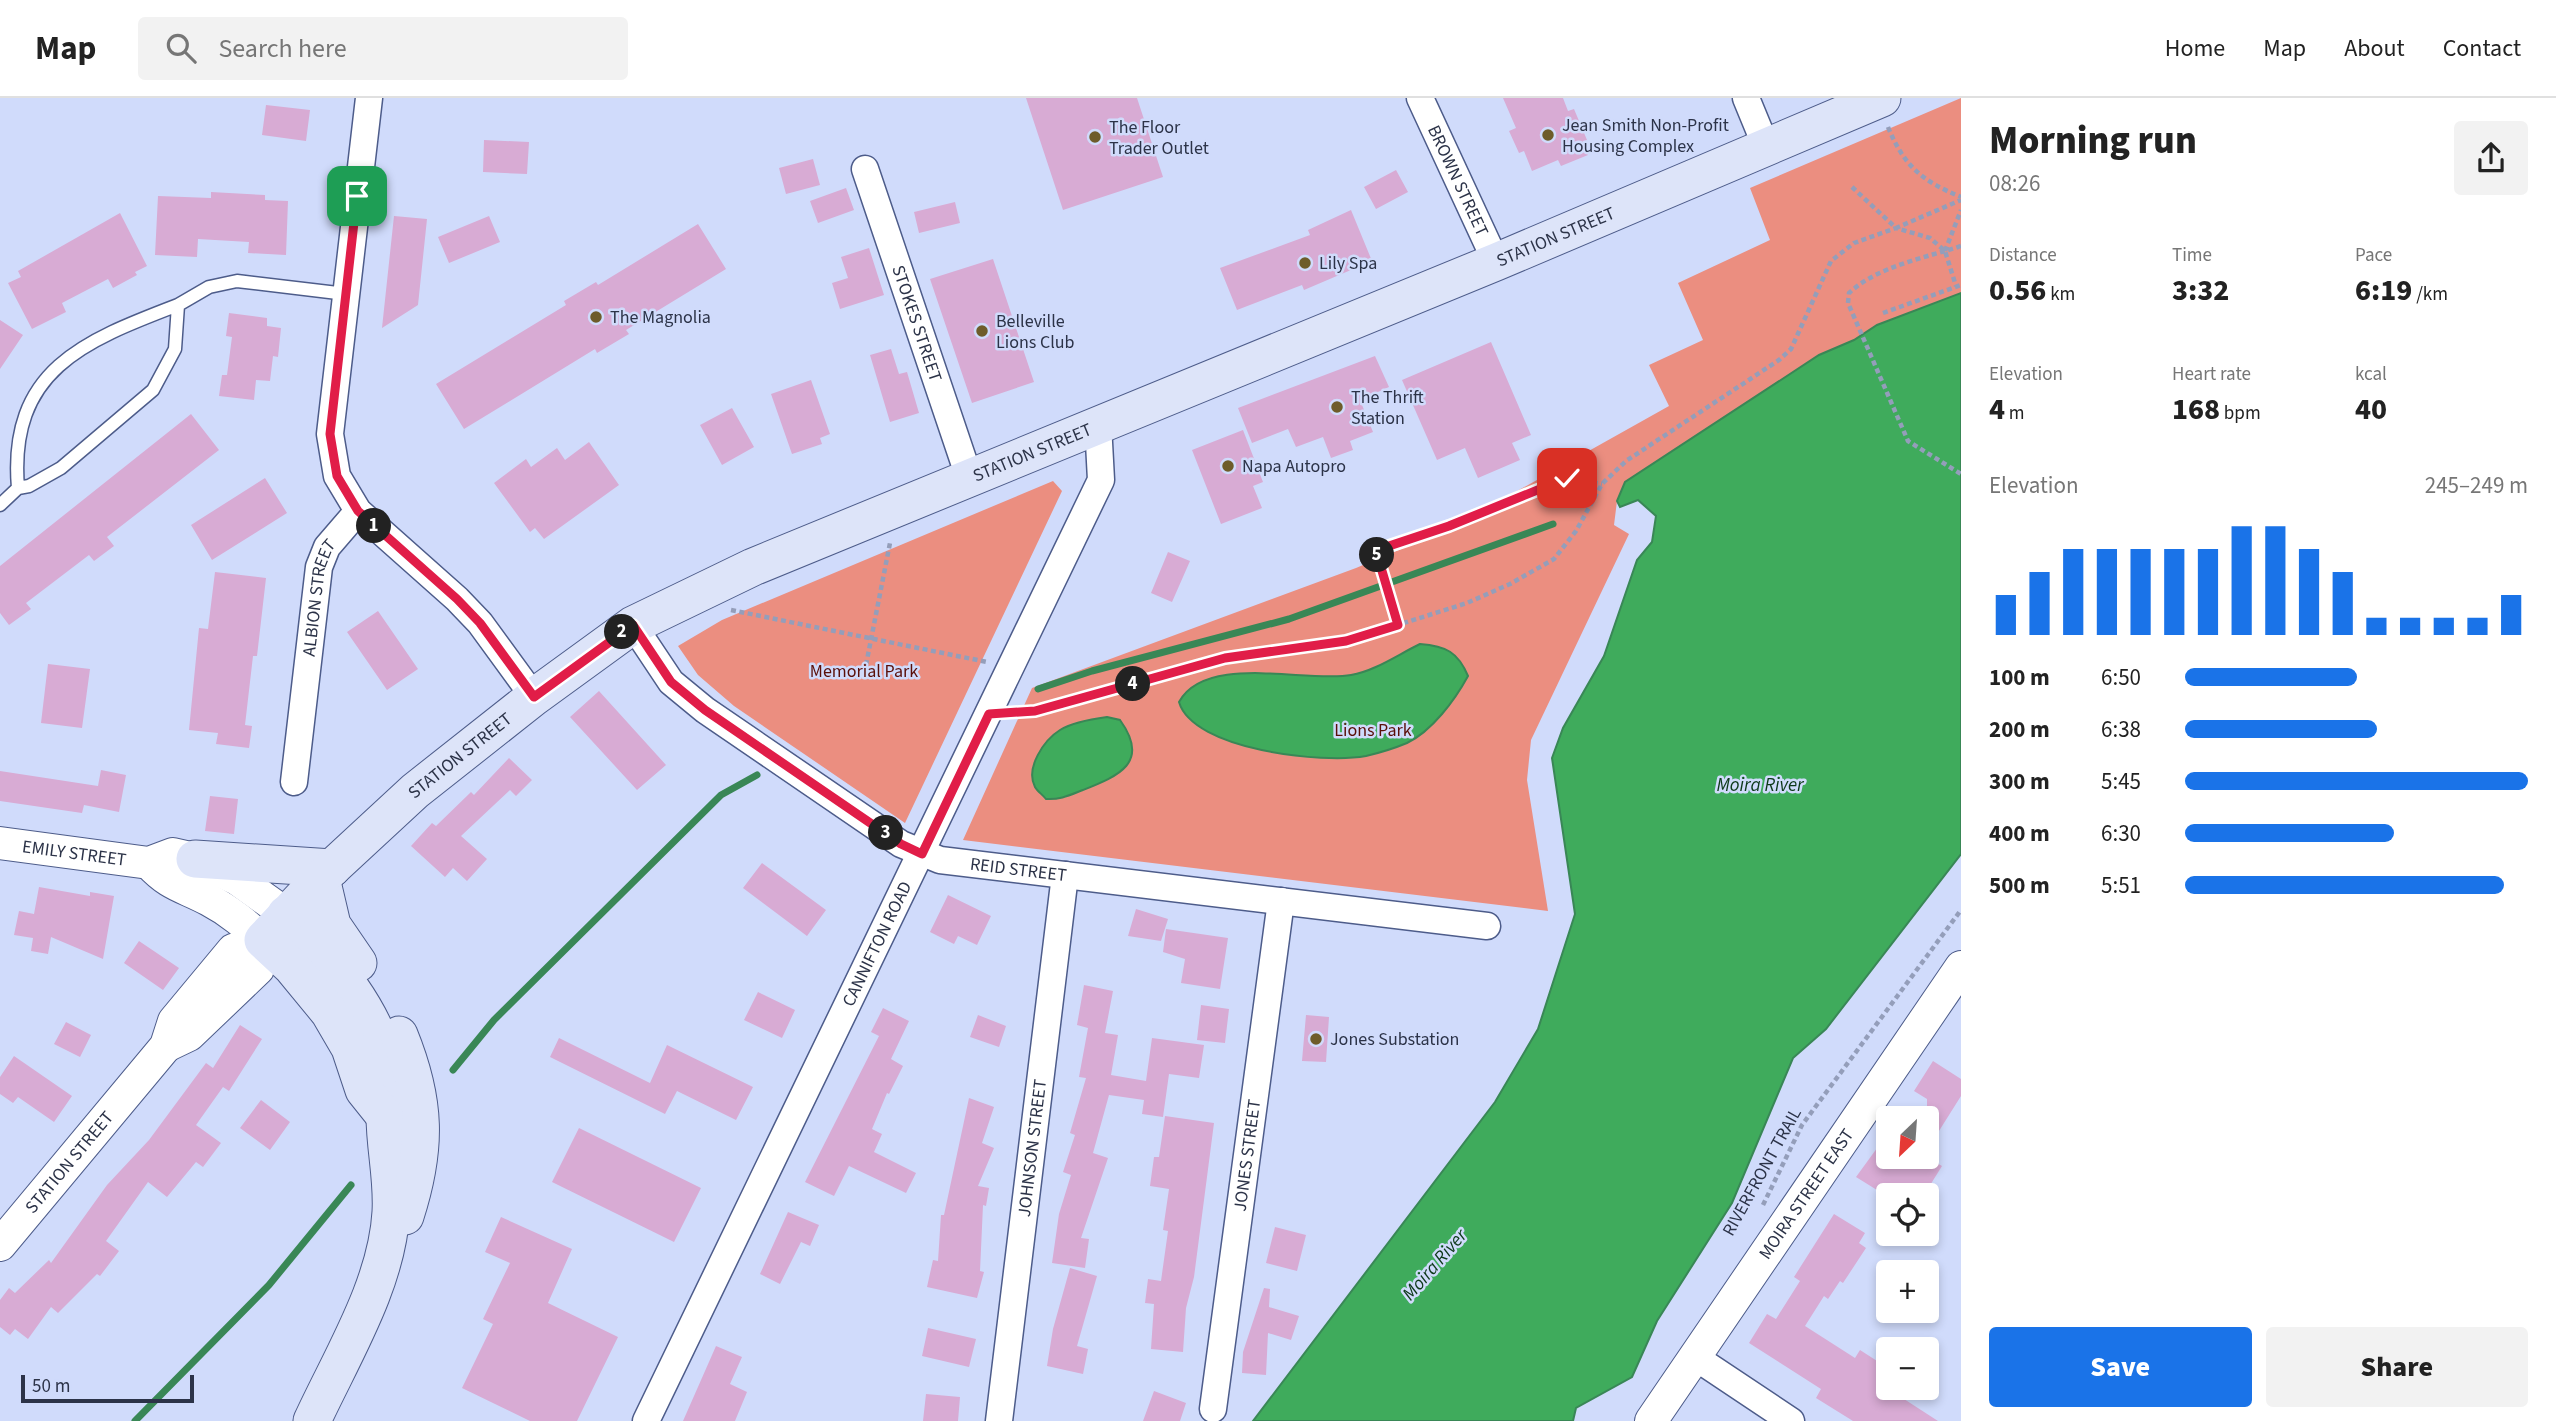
<!DOCTYPE html>
<meta charset="utf-8">
<style>
body{margin:0;font-family:"Source Sans 3",sans-serif;background:#f2f2f2;color:#222;height:100vh;display:flex;flex-direction:column;font-size:26px;white-space:nowrap}
*{box-sizing:border-box;margin:0}
p{font-size:23px;color:#767676}
.icon{flex:none;width:38px;height:38px;fill:none;stroke:currentColor;stroke-width:2;stroke-linecap:round;stroke-linejoin:round}
.map{position:relative;flex:1;overflow:hidden}
.side{display:flex;flex-direction:column;background:#fff;width:595px}
.side>*{flex:none}
.needle{width:46px;rotate:205deg}
.tools{position:absolute;left:1876px;top:1008px;display:grid;gap:14px}
.tools a{display:grid;place-items:center;width:63px;height:63px;border-radius:7px;background:#fff;box-shadow:0 4px 10px #0003;font-size:35px}
.scale{position:absolute;left:21px;bottom:18px;width:173px;box-sizing:border-box;padding-left:7px;border:4px solid #2c3348;border-top:0;font-size:19px;line-height:24px;white-space:nowrap;color:#2c3348;-webkit-text-stroke:5px #d0dbfb;paint-order:stroke}
.pin{position:absolute;display:grid;place-items:center;width:60px;height:60px;color:#fff;margin:-30px;border-radius:14px;box-shadow:0 4px 10px #0006}
.km{position:absolute;width:35px;height:35px;margin:-18px;border-radius:50%;background:#222;color:#fff;font-size:19px;line-height:35px;text-align:center}
.round{display:grid;place-items:center;flex:none;width:74px;height:74px;border-radius:7px;background:#f2f2f2}
.overview{display:flex;align-items:center;justify-content:space-between;height:119px;padding:0 28px}
h1{font-size:38px;font-weight:800;line-height:52px}
.metrics{display:grid;grid-template-columns:repeat(3,1fr);gap:10px;height:119px;padding:7px 28px}
.metrics div{display:grid;align-content:center}
.metrics b{font-size:30px;font-weight:800}
.metrics small{font-size:19px;font-weight:400}
.metrics p{font-size:19px}
.chart{height:196px;padding:14px 28px}
.chart p{display:flex;justify-content:space-between}
.chart svg{width:100%;height:126px;margin-top:7px;stroke:#1a73e8;stroke-width:6}
.cta{display:flex;gap:14px;margin-top:auto;padding:14px 28px}
.cta a{flex:1;height:80px;border-radius:7px;background:#1a73e8;color:#fff;font-size:28px;font-weight:800;line-height:80px;text-align:center}
.cta a+a{background:#f2f2f2;color:#222}
ul{padding:0 28px;list-style:none;font-size:23px}
li{display:grid;grid-template-columns:112px 84px 1fr;align-items:center;height:52px}
li i{height:18px;border-radius:9px;background:#1a73e8}
header{display:flex;align-items:center;gap:42px;box-sizing:border-box;height:98px;padding:0 35px;background:#fff;border-bottom:2px solid #e0e0e0}
header strong{font-size:33px}
nav{display:flex;gap:38px;margin-inline-start:auto;font-size:24px}
.search{width:490px;height:63px;background:#f2f2f2;display:flex;align-items:center;gap:18px;box-sizing:border-box;padding:0 24px;border-radius:7px;color:#767676;font-size:26px}
main{display:flex;flex:1;min-height:0}
.map>svg:first-child{display:block}
</style>
<header>
<strong>Map</strong>
<div class="search"><svg class="icon" aria-label="search" viewBox="0 0 24 24"><circle cx="10" cy="10" r="6"/><path d="M15 15l6 6"/></svg>Search here</div>
<nav><a>Home</a><a>Map</a><a>About</a><a>Contact</a></nav>
</header>
<main>
<div class="map">
<svg width="1961" height="1323" viewBox="0 0 1961 1323">
<rect width="100%" height="100%" fill="#d0dbfb"/>
<!-- green -->
<path fill="#eb8e80" d="M 1961,0 L 1961,195 L 1877,227 L 1854,242 L 1819,257 L 1625,384 L 1617,403 L 1614,427 L 1629,436 L 1531,642 L 1527,682 L 1548,813 L 963,742 L 1032,590 L 1356,470 L 1451,430 L 1669,308 L 1649,267 L 1703,242 L 1678,185 L 1770,142 L 1750,90 Z
M 1053,383 L 1062,393 L 905,725 L 734,608 L 698,577 L 678,548 L 722,522 Z"/>
<!-- water -->
<path fill="#3fab5c" stroke="#398756" stroke-width="2" d="M 1961,195 L 1961,756 L 1826,931 L 1793,960 L 1732,1105 L 1657,1223 L 1632,1279 L 1576,1310 L 1573,1323 L 1253,1323 L 1495,1004 L 1538,931 L 1575,816 L 1552,660 L 1563,630 L 1604,558 L 1637,462 L 1652,444 L 1656,418 L 1638,402 L 1620,409 L 1617,403 L 1625,384 L 1819,257 L 1854,242 L 1877,227 Z
M 1420,546 C 1446,548 1458,554 1468,578 C 1455,602 1432,633 1407,645 C 1395,650 1379,655 1366,658 C 1323,666 1193,652 1179,604 C 1206,555 1306,585 1351,577 C 1375,573 1399,556 1420,546 Z
M 1107,619 L 1120,622 C 1151,665 1118,678 1083,692 C 1070,697 1060,702 1046,701 C 1043,697 1037,693 1035,689 C 1025,670 1044,642 1060,632 C 1073,624 1092,621 1107,619 Z"/>
<g fill="none" stroke-linecap="round" stroke-linejoin="round">
<!-- stream -->
<path stroke="#398756" stroke-width="7" d="M 1038,591 L 1092,573 L 1289,521 L 1553,426
M 453,972 L 494,922 L 721,697 L 757,677
M 135,1323 L 269,1187 L 351,1087"/>
</g>
<!-- building -->
<path fill="#d8abd4" d="M 1026,0 L 1137,0 L 1163,79 L 1063,112 Z
M 1503,0 L 1563,0 L 1568,13 L 1574,11 L 1587,42 L 1583,44 L 1588,57 L 1561,68 L 1558,62 L 1532,73 L 1524,53 L 1519,55 L 1509,33 L 1516,30 Z
M 266,7 L 310,12 L 306,43 L 262,37 Z
M 484,42 L 529,44 L 527,76 L 483,74 Z
M 813,61 L 820,87 L 786,96 L 779,70 Z
M 1396,72 L 1408,94 L 1376,111 L 1364,89 Z
M 846,90 L 854,112 L 818,125 L 810,103 Z
M 211,94 L 265,97 L 265,102 L 288,103 L 286,157 L 248,155 L 249,144 L 198,141 L 197,159 L 155,157 L 158,98 L 211,100 Z
M 955,104 L 960,125 L 919,135 L 914,114 Z
M 1351,112 L 1372,163 L 1304,192 L 1302,187 L 1237,212 L 1220,170 L 1310,137 L 1308,132 Z
M 120,115 L 147,168 L 135,174 L 137,177 L 113,190 L 108,181 L 62,205 L 66,214 L 32,231 L 8,185 L 21,179 L 18,173 Z
M 394,118 L 427,121 L 418,207 L 382,230 Z
M 489,118 L 500,144 L 449,165 L 438,139 Z
M 698,126 L 726,171 L 626,232 L 629,236 L 597,255 L 595,251 L 464,331 L 436,286 L 566,207 L 564,203 L 596,184 L 598,187 Z
M 869,150 L 884,197 L 840,211 L 832,185 L 848,180 L 841,159 Z
M 993,161 L 1034,284 L 972,305 L 930,181 Z
M 229,215 L 267,220 L 267,228 L 281,230 L 278,259 L 273,258 L 270,283 L 256,282 L 254,302 L 219,298 L 222,277 L 227,277 L 232,239 L 226,238 Z
M 0,222 L 23,237 L 0,271 Z
M 1491,244 L 1531,337 L 1512,345 L 1520,362 L 1478,380 L 1465,350 L 1437,362 L 1402,282 Z
M 891,251 L 899,276 L 907,274 L 919,315 L 890,324 L 870,257 Z
M 1375,258 L 1389,289 L 1360,302 L 1373,334 L 1350,343 L 1353,352 L 1331,360 L 1323,339 L 1296,349 L 1288,331 L 1252,345 L 1238,310 Z
M 811,282 L 830,336 L 820,340 L 822,346 L 792,356 L 771,296 Z
M 732,310 L 754,349 L 722,367 L 700,327 Z
M 191,316 L 219,352 L 107,439 L 114,448 L 94,463 L 89,457 L 26,505 L 31,511 L 9,527 L 0,515 L 0,468 Z
M 1243,332 L 1263,384 L 1253,388 L 1262,410 L 1221,426 L 1192,352 Z
M 589,344 L 619,387 L 544,441 L 535,430 L 530,434 L 494,385 L 526,361 L 531,369 L 557,350 L 565,362 Z
M 265,380 L 287,415 L 212,462 L 191,427 Z
M 1168,454 L 1190,463 L 1172,504 L 1151,495 Z
M 215,474 L 266,480 L 257,558 L 253,558 L 245,627 L 252,628 L 249,650 L 216,646 L 218,635 L 189,632 L 199,530 L 208,531 Z
M 378,513 L 418,571 L 387,592 L 347,534 Z
M 48,566 L 90,571 L 82,630 L 41,625 Z
M 599,593 L 666,667 L 637,692 L 570,619 Z
M 509,660 L 532,682 L 516,698 L 510,692 L 461,738 L 487,761 L 467,783 L 453,770 L 445,779 L 411,748 L 432,725 L 436,728 L 471,694 L 474,697 Z
M 101,672 L 126,677 L 119,714 L 84,707 L 82,715 L 0,703 L 0,673 L 98,688 Z
M 210,698 L 238,701 L 234,736 L 205,733 Z
M 762,765 L 826,812 L 807,838 L 743,790 Z
M 39,789 L 90,798 L 90,794 L 114,798 L 103,861 L 51,839 L 48,856 L 31,853 L 33,840 L 14,837 L 19,813 L 34,816 Z
M 948,797 L 991,818 L 977,847 L 958,838 L 954,846 L 930,834 Z
M 1136,811 L 1168,821 L 1161,843 L 1128,838 Z
M 1166,831 L 1228,840 L 1220,891 L 1181,885 L 1185,861 L 1163,854 Z
M 139,843 L 179,870 L 163,892 L 124,865 Z
M 1084,887 L 1113,893 L 1105,935 L 1118,937 L 1111,977 L 1146,983 L 1152,940 L 1204,947 L 1199,980 L 1169,976 L 1163,1019 L 1142,1016 L 1144,1002 L 1109,997 L 1093,1055 L 1108,1060 L 1081,1140 L 1089,1141 L 1085,1170 L 1052,1165 L 1059,1116 L 1071,1077 L 1063,1074 L 1075,1037 L 1070,1035 L 1086,980 L 1079,979 L 1088,930 L 1077,927 Z
M 758,894 L 795,912 L 782,940 L 744,922 Z
M 1201,907 L 1229,911 L 1225,945 L 1197,942 Z
M 883,910 L 909,923 L 891,961 L 903,968 L 889,996 L 887,995 L 872,1031 L 882,1036 L 874,1054 L 916,1075 L 906,1095 L 849,1068 L 834,1098 L 805,1084 L 879,938 L 871,934 Z
M 978,917 L 1006,928 L 999,949 L 970,939 Z
M 1306,917 L 1329,919 L 1326,964 L 1302,963 Z
M 66,924 L 91,937 L 80,959 L 54,946 Z
M 240,927 L 262,941 L 229,993 L 223,989 L 196,1027 L 221,1045 L 203,1069 L 196,1064 L 167,1099 L 148,1084 L 106,1143 L 119,1153 L 100,1178 L 97,1176 L 58,1215 L 51,1209 L 28,1241 L 15,1231 L 10,1237 L 0,1229 L 0,1202 L 9,1190 L 15,1195 L 49,1162 L 51,1165 L 107,1087 L 149,1042 L 206,965 L 213,970 Z
M 559,940 L 650,985 L 667,947 L 753,989 L 736,1022 L 677,993 L 665,1016 L 550,959 Z
M 14,958 L 72,998 L 54,1024 L 18,999 L 13,1005 L 0,996 L 0,979 Z
M 1933,963 L 1961,981 L 1961,998 L 1927,1052 L 1927,1001 L 1914,993 Z
M 969,1000 L 994,1009 L 982,1045 L 994,1050 L 978,1088 L 989,1090 L 986,1108 L 983,1107 L 980,1173 L 984,1174 L 977,1200 L 927,1189 L 933,1162 L 938,1163 L 941,1117 L 944,1117 Z
M 261,1002 L 290,1024 L 270,1052 L 240,1030 Z
M 1165,1018 L 1214,1025 L 1194,1179 L 1186,1210 L 1183,1254 L 1151,1251 L 1154,1206 L 1145,1205 L 1148,1181 L 1161,1183 L 1168,1133 L 1163,1132 L 1169,1091 L 1150,1088 L 1154,1059 L 1159,1059 Z
M 579,1030 L 701,1090 L 674,1144 L 552,1084 Z
M 1888,1035 L 1888,1059 L 1927,1059 L 1942,1068 L 1924,1097 L 1885,1097 L 1856,1079 Z
M 788,1114 L 819,1127 L 810,1148 L 801,1144 L 780,1186 L 760,1176 Z
M 1834,1116 L 1865,1135 L 1859,1145 L 1866,1150 L 1843,1185 L 1840,1183 L 1828,1201 L 1824,1198 L 1805,1228 L 1855,1260 L 1860,1252 L 1888,1270 L 1888,1290 L 1901,1290 L 1908,1294 L 1904,1301 L 1938,1323 L 1853,1323 L 1816,1300 L 1821,1291 L 1749,1245 L 1767,1216 L 1776,1221 L 1800,1183 L 1794,1179 Z
M 501,1119 L 572,1151 L 548,1205 L 618,1239 L 577,1323 L 530,1323 L 462,1290 L 493,1226 L 483,1221 L 510,1165 L 485,1154 Z
M 1275,1129 L 1306,1137 L 1297,1173 L 1266,1165 Z
M 1070,1170 L 1097,1178 L 1077,1248 L 1088,1251 L 1083,1276 L 1047,1268 L 1053,1231 Z
M 1264,1190 L 1270,1191 L 1269,1209 L 1299,1218 L 1291,1242 L 1268,1235 L 1266,1277 L 1242,1275 L 1243,1254 Z
M 928,1230 L 976,1241 L 969,1269 L 922,1258 Z
M 716,1248 L 742,1259 L 730,1286 L 747,1294 L 735,1323 L 683,1323 Z
M 1154,1293 L 1186,1305 L 1180,1323 L 1143,1323 Z
M 926,1296 L 960,1299 L 958,1323 L 923,1323 Z"/>
<g fill="none" stroke-linecap="round" stroke-linejoin="round">
<!-- service casing -->
<g stroke="#4d5c8a" stroke-width="15">
<path id="service" d="M 18,390 C 8,272 84,243 178,207
M 0,407 L 18,390 L 29,388 L 61,370 L 153,292 L 175,251 L 178,207 L 209,189 L 237,183 L 346,196"/>
</g>
<!-- minor casing -->
<g stroke="#4d5c8a" stroke-width="29">
<g id="minor">
<path d="M 369,0 L 330,336 L 337,378 L 358,413 L 457,501 L 480,525 L 534,599"/>
<path id="s1" d="M 1420,0 L 1496,164"/>
<path d="M 1746,0 L 1767,51"/>
<path id="s2" d="M 865,71 L 969,379"/>
<path id="s3" d="M 633,527 L 671,584 L 705,612 L 901,746 L 940,762 L 1487,828"/>
<path id="s4" d="M 294,684 L 319,469 L 327,449 L 358,413"/>
<path d="M 1695,1259 L 1791,1323"/>
<path id="s5" d="M 1213,1311 L 1281,803"/>
<path id="s6" d="M 646,1323 L 1101,382 L 1098,326"/>
<path id="s7" d="M 999,1323 L 1065,777"/>
</g>
</g>
<!-- tertiary casing -->
<g stroke="#4d5c8a" stroke-width="34">
<g id="tertiary">
<path id="s8" d="M 0,745 L 149,765 L 173,756 L 195,761 L 237,781 L 286,816"/>
<path d="M 149,765 C 170,788 183,788 209,802 C 230,813 246,827 263,842"/>
<path d="M 166,948 L 189,937 L 258,871 L 263,842"/>
<path id="s9" d="M 0,1147 L 166,948 L 174,923 L 233,852 L 263,842"/>
<path id="s10" d="M 1651,1323 L 1961,869"/>
</g>
</g>
<!-- secondary casing -->
<g stroke="#4d5c8a" stroke-width="39">
<g id="secondary">
<path d="M 195,761 L 332,770"/>
<path d="M 321,780 L 332,827 L 358,865"/>
<path d="M 286,816 C 331,861 380,916 390,981 C 392,993 385,1006 385,1018 C 385,1050 393,1081 391,1114 C 387,1186 342,1258 312,1323"/>
<path d="M 399,937 C 426,1003 427,1050 405,1118"/>
<path id="s11" d="M 384,1017 L 364,992 L 350,950 L 329,914 L 292,869 L 263,842 L 321,780 L 415,693 L 534,599 L 633,527 L 753,469 L 1496,164 L 1882,0"/>
</g>
</g>
<!-- path -->
<path stroke="#949eba" stroke-width="4.5" stroke-dasharray="5 3.5" stroke-linecap="butt" d="M 1888,29 C 1904,68 1922,83 1961,99
M 1852,89 L 1896,130 L 1961,102
M 1961,148 C 1925,160 1878,168 1849,195 L 1848,205 L 1908,343 L 1961,376
M 1945,153 L 1961,112
M 1883,215 L 1961,187
M 731,512 L 987,564
M 1398,527 L 1377,456 L 1380,451 L 1449,428 L 1567,380 L 1602,386
M 866,567 L 890,445
M 1015,615 L 1035,613 L 1225,560 L 1347,543 L 1467,505 L 1510,486 L 1554,461 L 1576,433 L 1602,386 L 1626,363 L 1779,262 L 1791,251 L 1831,163 L 1854,145 L 1896,130 L 1930,140 L 1945,153 L 1956,188
M 1763,1107 L 1802,1027 L 1961,812"/>
<!-- service -->
<use href="#service" stroke="#fff" stroke-width="12"/>
<!-- minor -->
<use href="#minor" stroke="#fff" stroke-width="26"/>
<!-- tertiary -->
<use href="#tertiary" stroke="#fff" stroke-width="32"/>
<!-- secondary -->
<use href="#secondary" stroke="#dde4f9" stroke-width="37"/>
</g>
<g fill="none" stroke-linecap="round" stroke-linejoin="round">
<!-- route casing -->
<g stroke="#fff" stroke-width="14">
<path id="route" d="M 357,98 L 330,336 L 337,378 L 358,413 L 457,501 L 480,525 L 534,599 L 633,527 L 671,584 L 705,612 L 901,746 L 922,756 L 989,616 L 1035,613 L 1225,560 L 1346,543 L 1398,527 L 1377,456 L 1380,451 L 1449,428 L 1567,380"/>
</g>
<!-- route -->
<use href="#route" stroke="#e11d48" stroke-width="9"/>
</g>
<!-- markers -->
<g fill="#6e5c2a" stroke="#d0dbfb" stroke-width="2.5">
<circle cx="1548" cy="37" r="7"/>
<circle cx="1095" cy="39" r="7"/>
<circle cx="1305" cy="165" r="7"/>
<circle cx="596" cy="219" r="7"/>
<circle cx="982" cy="233" r="7"/>
<circle cx="1337" cy="309" r="7"/>
<circle cx="1228" cy="368" r="7"/>
<circle cx="1316" cy="941" r="7"/>
</g>
<g text-anchor="middle" dominant-baseline="central" stroke-width="5" stroke-linejoin="round" paint-order="stroke">
<!-- poi labels -->
<g font-size="18" fill="#2c3348" stroke="#d0dbfb" text-anchor="start">
<text x="1562" y="27">Jean Smith Non-Profit<tspan x="1562" dy="21">Housing Complex</tspan></text>
<text x="1109" y="29">The Floor<tspan x="1109" dy="21">Trader Outlet</tspan></text>
<text x="1319" y="165">Lily Spa</text>
<text x="610" y="219">The Magnolia</text>
<text x="996" y="223">Belleville<tspan x="996" dy="21">Lions Club</tspan></text>
<text x="1351" y="299">The Thrift<tspan x="1351" dy="21">Station</tspan></text>
<text x="1242" y="368">Napa Autopro</text>
<text x="1330" y="941">Jones Substation</text>
</g>
<!-- street labels -->
<g font-size="18" fill="#2c3348" stroke="#d0dbfb">
<text stroke="none"><textPath href="#s1" startOffset="91">BROWN STREET</textPath></text>
<text stroke="none"><textPath href="#s11" startOffset="1704">STATION STREET</textPath></text>
<text stroke="none"><textPath href="#s2" startOffset="163">STOKES STREET</textPath></text>
<text stroke="none"><textPath href="#s11" startOffset="1138">STATION STREET</textPath></text>
<text stroke="none"><textPath href="#s4" startOffset="186">ALBION STREET</textPath></text>
<text stroke="none"><textPath href="#s11" startOffset="486">STATION STREET</textPath></text>
<text stroke="none"><textPath href="#s8" startOffset="75">EMILY STREET</textPath></text>
<text stroke="none"><textPath href="#s3" startOffset="471">REID STREET</textPath></text>
<text stroke="none"><textPath href="#s6" startOffset="530">CANNIFTON ROAD</textPath></text>
<text stroke="none"><textPath href="#s7" startOffset="275">JOHNSON STREET</textPath></text>
<text stroke="none"><textPath href="#s5" startOffset="256">JONES STREET</textPath></text>
<text stroke="none"><textPath href="#s9" startOffset="108">STATION STREET</textPath></text>
<text transform="translate(1762 1074) rotate(-61)">RIVERFRONT TRAIL</text>
<text stroke="none"><textPath href="#s10" startOffset="275">MOIRA STREET EAST</textPath></text>
</g>
<!-- park labels -->
<g font-size="18" fill="#5a0f09" stroke="#d0dbfb">
<text x="864" y="573">Memorial Park</text>
<text x="1373" y="632">Lions Park</text>
</g>
<!-- water labels -->
<g font-size="19" font-style="italic" fill="#0d3919" stroke="#d0dbfb">
<text x="1760" y="687">Moira River</text>
<text transform="translate(1435 1167) rotate(-49)">Moira River</text>
</g>
</g>
</svg>
<div class="tools">
<a><svg class="needle" viewBox="-14 -14 28 28"><path d="M0-13l5 13h-10z" fill="#e53935"/><path d="M0 13l5-13h-10z" fill="#767676"/></svg></a>
<a><svg class="icon" aria-label="locate" viewBox="0 0 24 24"><circle cx="12" cy="12" r="6"/><path d="M12 2v4M12 18v4M2 12h4M18 12h4"/></svg></a>
<a>+</a>
<a>−</a>
</div>
<div class="scale">50 m</div>
<div class="pin" style="left:357px;top:98px;background:#1e9e55"><svg class="icon" aria-label="arrive" viewBox="0 0 24 24"><path d="M6 21V4h12l-3 4 3 4H6"/></svg></div>
<div class="pin" style="left:1567px;top:380px;background:#d93025"><svg class="icon" aria-label="check" viewBox="0 0 24 24"><path d="M5 12l5 5 9-10"/></svg></div>
<b class="km" style="left:374px;top:428px">1</b>
<b class="km" style="left:622px;top:534px">2</b>
<b class="km" style="left:886px;top:735px">3</b>
<b class="km" style="left:1133px;top:586px">4</b>
<b class="km" style="left:1377px;top:457px">5</b>
</div>
<section class="side">
<div class="overview"><div><h1>Morning run</h1><p>08:26</p></div><a class="round"><svg class="icon" aria-label="share" viewBox="0 0 24 24"><path d="M12 15V3M7 8l5-5 5 5M5 13v7h14v-7"/></svg></a></div>
<div class="metrics">
<div><p>Distance</p><b>0.56<small> km</small></b></div>
<div><p>Time</p><b>3:32</b></div>
<div><p>Pace</p><b>6:19<small> /km</small></b></div>
</div>
<div class="metrics">
<div><p>Elevation</p><b>4<small> m</small></b></div>
<div><p>Heart rate</p><b>168<small> bpm</small></b></div>
<div><p>kcal</p><b>40</b></div>
</div>
<div class="chart"><p><span>Elevation</span>245–249 m</p>
<svg viewBox="0 0 160 44" preserveAspectRatio="none"><path d="M5 44V30M15 44V22M25 44V14M35 44V14M45 44V14M55 44V14M65 44V14M75 44V6M85 44V6M95 44V14M105 44V22M115 44V38M125 44V38M135 44V38M145 44V38M155 44V30"/></svg>
</div>
<ul>
<li><b>100 m</b>6:50<i style="width:50%"></i></li>
<li><b>200 m</b>6:38<i style="width:56%"></i></li>
<li><b>300 m</b>5:45<i style="width:100%"></i></li>
<li><b>400 m</b>6:30<i style="width:61%"></i></li>
<li><b>500 m</b>5:51<i style="width:93%"></i></li>
</ul>
<div class="cta"><a>Save</a><a>Share</a></div>
</section>
</main>
